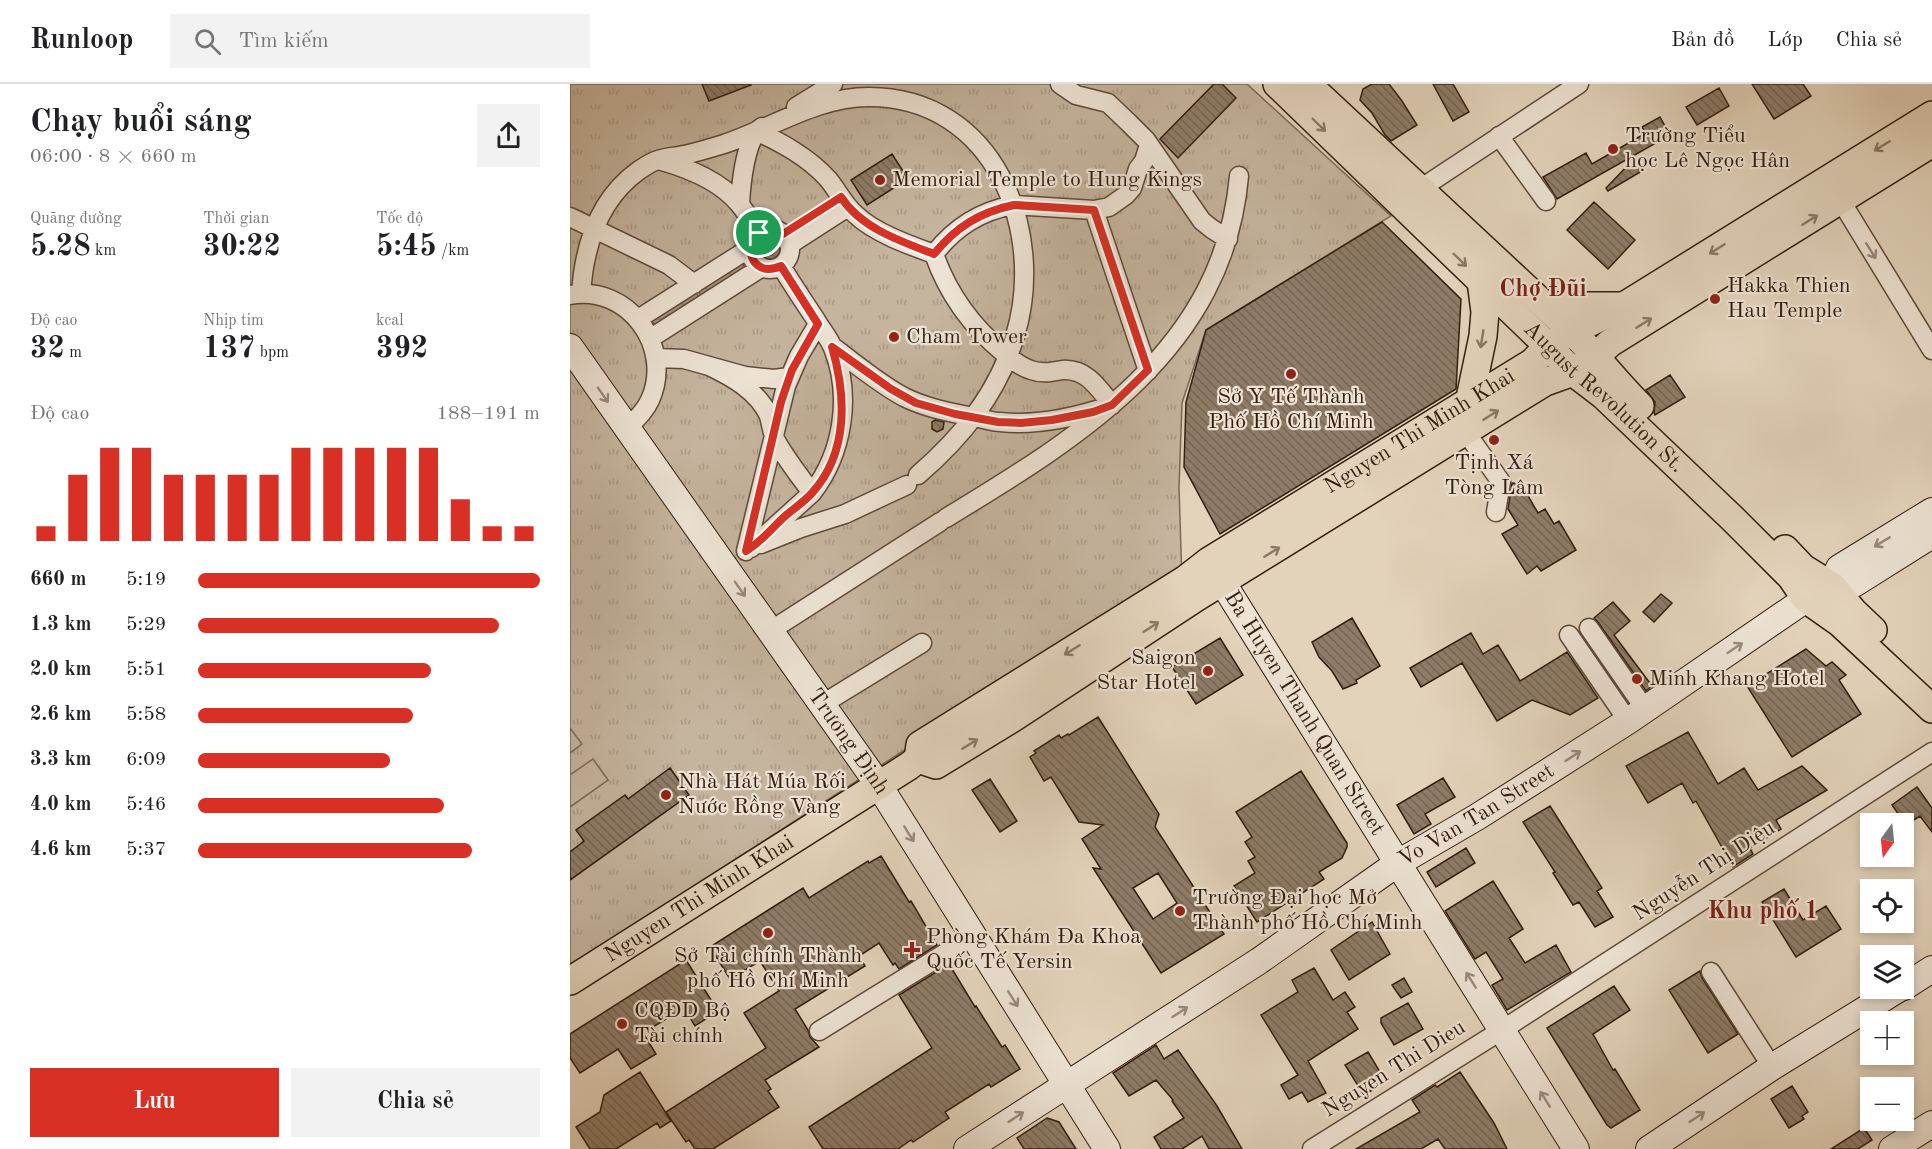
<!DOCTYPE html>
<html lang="vi">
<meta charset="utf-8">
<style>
body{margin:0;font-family:"Old Standard TT",serif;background:#f2f2f2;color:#202124;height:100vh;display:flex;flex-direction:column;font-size:22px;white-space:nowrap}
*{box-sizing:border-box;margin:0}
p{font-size:20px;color:#757577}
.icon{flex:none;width:33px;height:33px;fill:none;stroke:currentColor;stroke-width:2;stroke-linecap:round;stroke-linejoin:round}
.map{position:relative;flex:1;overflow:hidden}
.sheet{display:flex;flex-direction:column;background:#fff;width:570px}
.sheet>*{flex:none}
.needle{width:39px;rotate:195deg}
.fabs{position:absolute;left:1290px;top:729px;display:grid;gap:12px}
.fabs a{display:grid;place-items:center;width:54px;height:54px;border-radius:0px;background:#fff;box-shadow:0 3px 9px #0003;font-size:30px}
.pin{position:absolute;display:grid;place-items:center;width:51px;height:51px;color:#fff;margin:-26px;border:3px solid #fff;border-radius:50%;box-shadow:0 2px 6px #0007}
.round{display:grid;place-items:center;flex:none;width:63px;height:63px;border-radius:0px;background:#f2f2f2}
.headline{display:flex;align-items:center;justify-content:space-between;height:102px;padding:0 30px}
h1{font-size:33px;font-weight:700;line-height:45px}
.figures{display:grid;grid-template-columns:repeat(3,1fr);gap:9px;height:102px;padding:6px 30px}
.figures div{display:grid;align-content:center}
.figures b{font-size:30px;font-weight:700}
.figures small{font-size:16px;font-weight:400}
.figures p{font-size:16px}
.chart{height:168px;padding:12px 30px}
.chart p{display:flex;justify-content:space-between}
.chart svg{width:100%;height:108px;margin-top:6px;stroke:#d93025;stroke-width:6}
.action{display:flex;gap:12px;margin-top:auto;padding:12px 30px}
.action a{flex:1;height:69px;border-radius:0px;background:#d93025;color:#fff;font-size:24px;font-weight:700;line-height:69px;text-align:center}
.action a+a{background:#f2f2f2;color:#202124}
ul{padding:0 30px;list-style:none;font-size:20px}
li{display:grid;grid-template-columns:96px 72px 1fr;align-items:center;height:45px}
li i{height:15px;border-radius:8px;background:#d93025}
header{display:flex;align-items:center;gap:36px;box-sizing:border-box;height:84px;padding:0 30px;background:#fff;border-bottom:2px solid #e0e0e0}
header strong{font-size:28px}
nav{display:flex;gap:33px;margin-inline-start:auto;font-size:21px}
.search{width:420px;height:54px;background:#f2f2f2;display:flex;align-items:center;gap:15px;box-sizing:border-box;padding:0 21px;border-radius:0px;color:#757577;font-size:22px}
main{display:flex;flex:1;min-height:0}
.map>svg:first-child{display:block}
</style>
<header>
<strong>Runloop</strong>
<div class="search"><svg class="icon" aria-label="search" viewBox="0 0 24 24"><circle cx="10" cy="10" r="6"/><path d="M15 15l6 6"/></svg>Tìm kiếm</div>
<nav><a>Bản đồ</a><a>Lớp</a><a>Chia sẻ</a></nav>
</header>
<main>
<section class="sheet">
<div class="headline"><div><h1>Chạy buổi sáng</h1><p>06:00 · 8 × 660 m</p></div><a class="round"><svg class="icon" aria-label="share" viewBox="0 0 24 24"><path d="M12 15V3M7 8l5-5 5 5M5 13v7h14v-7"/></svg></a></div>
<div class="figures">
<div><p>Quãng đường</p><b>5.28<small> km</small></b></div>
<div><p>Thời gian</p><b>30:22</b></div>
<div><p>Tốc độ</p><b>5:45<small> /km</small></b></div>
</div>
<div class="figures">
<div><p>Độ cao</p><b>32<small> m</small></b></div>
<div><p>Nhịp tim</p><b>137<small> bpm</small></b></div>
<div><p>kcal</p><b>392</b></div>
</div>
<div class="chart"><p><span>Độ cao</span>188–191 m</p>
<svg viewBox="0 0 160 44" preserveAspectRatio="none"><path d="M5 44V38M15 44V17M25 44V6M35 44V6M45 44V17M55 44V17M65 44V17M75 44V17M85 44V6M95 44V6M105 44V6M115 44V6M125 44V6M135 44V27M145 44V38M155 44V38"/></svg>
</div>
<ul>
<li><b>660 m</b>5:19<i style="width:100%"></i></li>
<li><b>1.3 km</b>5:29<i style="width:88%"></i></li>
<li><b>2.0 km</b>5:51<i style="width:68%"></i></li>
<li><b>2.6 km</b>5:58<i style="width:63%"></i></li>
<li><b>3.3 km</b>6:09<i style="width:56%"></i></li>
<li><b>4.0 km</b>5:46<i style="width:72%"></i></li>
<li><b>4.6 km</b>5:37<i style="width:80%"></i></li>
</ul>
<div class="action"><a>Lưu</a><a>Chia sẻ</a></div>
</section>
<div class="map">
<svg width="1362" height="1065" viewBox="0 0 1362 1065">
<defs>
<pattern id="park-tufts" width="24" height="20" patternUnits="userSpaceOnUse" patternTransform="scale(1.5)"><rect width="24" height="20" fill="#c5b49e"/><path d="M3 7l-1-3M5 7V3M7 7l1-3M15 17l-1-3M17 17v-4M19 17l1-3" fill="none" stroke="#aa9a87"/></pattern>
<pattern id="water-waves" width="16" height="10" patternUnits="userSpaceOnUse" patternTransform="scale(1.5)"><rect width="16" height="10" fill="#a79580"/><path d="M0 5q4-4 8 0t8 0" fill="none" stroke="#897967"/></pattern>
<pattern id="building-back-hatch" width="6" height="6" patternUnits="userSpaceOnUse" patternTransform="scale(1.5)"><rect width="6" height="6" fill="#8e7c68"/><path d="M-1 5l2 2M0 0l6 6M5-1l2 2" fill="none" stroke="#756554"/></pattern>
</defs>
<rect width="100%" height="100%" fill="#e3d3bb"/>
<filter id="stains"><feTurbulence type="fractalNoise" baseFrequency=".00333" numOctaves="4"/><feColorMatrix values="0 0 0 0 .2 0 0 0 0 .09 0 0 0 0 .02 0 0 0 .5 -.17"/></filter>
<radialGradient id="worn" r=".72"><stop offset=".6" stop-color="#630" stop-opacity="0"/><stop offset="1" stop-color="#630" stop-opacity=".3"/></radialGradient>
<!-- park -->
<path fill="url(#park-tufts)" stroke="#7c6856" stroke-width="1.5" d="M 0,0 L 677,0 L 821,132 L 636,246 L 612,319 L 609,403 L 612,498 L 344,660 L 0,882 Z"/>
<!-- garden -->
<path fill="#c5b49e" stroke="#7c6856" stroke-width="1.5" d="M 0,644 L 12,660 L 0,669 Z
M 23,675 L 38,696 L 0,723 L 0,691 Z"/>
<!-- water -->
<path fill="url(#water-waves)" stroke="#786552" stroke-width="1.5" d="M190 165a10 10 0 1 1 20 0a10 10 0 1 1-20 0Z
M 171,178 L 176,186 L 132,213 L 127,205 Z
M 125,207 L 130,215 L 86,243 L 81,235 Z"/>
<!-- building -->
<path fill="url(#building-back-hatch)" stroke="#321d0e" stroke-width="1.5" fill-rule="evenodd" d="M 132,0 L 181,0 L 181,1 L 139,17 Z
M 644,0 L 652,0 L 666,14 L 608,74 L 590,55 Z
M 802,0 L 819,0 L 832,17 L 847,41 L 821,57 L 815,51 L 802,29 L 790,16 L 793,5 Z
M 863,0 L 883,0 L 899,28 L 883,37 Z
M 1182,0 L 1233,0 L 1241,12 L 1204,35 Z
M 1149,4 L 1159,22 L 1127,41 L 1116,23 Z
M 1090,33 L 1100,51 L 987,115 L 973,93 L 1016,69 L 1022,80 L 1076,49 L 1072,43 Z
M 322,70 L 338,95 L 297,121 L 281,96 Z
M 1064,75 L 1072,87 L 1038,107 L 1036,104 Z
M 1024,118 L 1065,156 L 1038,185 L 997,146 Z
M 812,138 L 891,215 L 886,305 L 650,450 L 614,383 L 616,318 L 636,246 Z
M 1100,291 L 1115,313 L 1085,331 L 1084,329 L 1085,318 L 1076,306 Z
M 365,336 L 374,338 L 373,345 L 367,348 L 362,345 L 362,338 Z
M 942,399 L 949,400 L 954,405 L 968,429 L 975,425 L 984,440 L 989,437 L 1006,466 L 971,487 L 967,482 L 957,490 L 932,450 L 948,441 L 938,425 Z
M 1091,510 L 1102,519 L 1084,538 L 1073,528 Z
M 1043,518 L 1060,537 L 1044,551 L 1082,602 L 1076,607 L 1028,538 L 1024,534 Z
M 782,534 L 810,582 L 786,596 L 787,599 L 773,605 L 762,587 L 749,573 L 742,558 Z
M 901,549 L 913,570 L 928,561 L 950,597 L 997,568 L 1028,614 L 1000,631 L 962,616 L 927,637 L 892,579 L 851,603 L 840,584 Z
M 650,554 L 673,591 L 626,620 L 602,583 Z
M 1236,565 L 1256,582 L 1262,578 L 1276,591 L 1269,596 L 1291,630 L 1222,673 L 1177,602 Z
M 528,633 L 589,730 L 585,743 L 654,850 L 591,889 L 523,784 L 531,785 L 512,755 L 533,741 L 509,738 L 481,693 L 474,697 L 460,673 L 466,669 L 464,667 L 489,651 L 491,654 L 498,650 L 499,651 ZM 588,789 L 607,819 L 583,835 L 563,804 Z
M 1118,648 L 1148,700 L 1174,684 L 1188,706 L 1232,682 L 1257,706 L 1206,736 L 1211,745 L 1180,764 L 1183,770 L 1163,783 L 1126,717 L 1123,719 L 1112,699 L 1078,719 L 1056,682 Z
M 100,684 L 119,711 L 0,796 L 0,768 L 14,757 L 6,746 L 55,711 L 58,715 Z
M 731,687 L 777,759 L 777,763 L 772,774 L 749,788 L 754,795 L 687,838 L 664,802 L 685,789 L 678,777 L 685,773 L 675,758 L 682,753 L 666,728 Z
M 873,694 L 885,713 L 855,730 L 861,740 L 844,750 L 827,721 Z
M 420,695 L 447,737 L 430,748 L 402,706 Z
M 1347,703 L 1362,724 L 1362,748 L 1350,732 L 1336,741 L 1322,721 Z
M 980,722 L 1032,804 L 1027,807 L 1043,833 L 1025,843 L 1009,818 L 1003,821 L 983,789 L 985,788 L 953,738 Z
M 896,764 L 905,779 L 866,803 L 857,788 Z
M 311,772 L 339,818 L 341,817 L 367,861 L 329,885 L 325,879 L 323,881 L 309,859 L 289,872 L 295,882 L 225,925 L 238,946 L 240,953 L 249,963 L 195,996 L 201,1005 L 198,1007 L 209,1023 L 143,1065 L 125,1065 L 119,1056 L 116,1058 L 96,1028 L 196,964 L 174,929 L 209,907 L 190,877 L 160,895 L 140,863 L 233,804 L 239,814 L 298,777 L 299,779 Z
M 923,797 L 953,845 L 939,854 L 955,879 L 986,861 L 1001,888 L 937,926 L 922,901 L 933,895 L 916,868 L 905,875 L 875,827 Z
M 1214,805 L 1233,836 L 1256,822 L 1271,845 L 1226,873 L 1192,818 Z
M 802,838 L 820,870 L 779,896 L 761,866 Z
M 116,876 L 148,927 L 125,942 L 114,924 L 73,949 L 86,970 L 61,985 L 48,965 L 10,989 L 0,974 L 0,950 Z
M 379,880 L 405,923 L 406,922 L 432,963 L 435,961 L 450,985 L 421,1003 L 419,1000 L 375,1028 L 379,1034 L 343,1058 L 341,1056 L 328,1065 L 253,1065 L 239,1043 L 362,964 L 329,911 Z
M 744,884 L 763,916 L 775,908 L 785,923 L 777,928 L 788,945 L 738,977 L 756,1009 L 738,1018 L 732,1008 L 719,1015 L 711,1001 L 728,991 L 691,931 L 728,908 L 722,896 Z
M 1130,887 L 1132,894 L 1168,950 L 1138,969 L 1099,906 Z
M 834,894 L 842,908 L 831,914 L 822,901 Z
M 1044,902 L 1060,926 L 1023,950 L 1043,986 L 1045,985 L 1070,1026 L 1041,1044 L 1037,1041 L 977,944 Z
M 838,919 L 853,945 L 824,961 L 811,939 L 811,934 Z
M 586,961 L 594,975 L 608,966 L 647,1022 L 672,1065 L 639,1065 L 632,1052 L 612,1065 L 591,1065 L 584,1053 L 614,1034 L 602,1017 L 603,1016 L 586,996 L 559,1012 L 543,989 Z
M 798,968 L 816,998 L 794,1011 L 775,981 Z
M 70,988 L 101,1037 L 90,1044 L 87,1039 L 46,1065 L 20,1065 L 6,1043 L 30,1028 L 34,1011 Z
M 890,988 L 924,1039 L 937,1065 L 875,1065 L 868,1055 L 851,1065 L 786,1065 L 850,1028 L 842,1016 L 865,1001 L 867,1003 Z
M 1222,1002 L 1238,1028 L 1232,1032 L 1234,1035 L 1219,1044 L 1201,1015 Z
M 477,1034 L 489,1038 L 506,1065 L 454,1065 L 447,1054 Z
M 1294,1044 L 1302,1056 L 1288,1065 L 1261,1065 Z"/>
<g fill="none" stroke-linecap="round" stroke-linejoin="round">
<!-- street casing -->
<g stroke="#5e4a39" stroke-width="21">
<path id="street" d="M 490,0 L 506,11 L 538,19 L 559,39 L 576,56 L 632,137 L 642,145 L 658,155
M 226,23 L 263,0
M 186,47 C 212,59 238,73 258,95 C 268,107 274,121 286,131 C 305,149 339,161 364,170 C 378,210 401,242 434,269 C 442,276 451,283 461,286 C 472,290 481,288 492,286 C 517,284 529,305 542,321 C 507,333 468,342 430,338 C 421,338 412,334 403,333 C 379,328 356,324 334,313 C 308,299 286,280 263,263
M 929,52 L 976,117
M 92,77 C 120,85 151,97 170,121 C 177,129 182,139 188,149
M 850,105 L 1009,0
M 1271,117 L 1362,266
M 170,120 C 171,101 175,54 192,43
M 524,126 L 578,287
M 0,133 L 99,181 L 124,200
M180 165a20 20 0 1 1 40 0a20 20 0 1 1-40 0Z
M 219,161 L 278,123
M 364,170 C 385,143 410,127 444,121 L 524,126 L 539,123 L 556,111 L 562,104 L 568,85 L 574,77 L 579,61
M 11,210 C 14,163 28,116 68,87 C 74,83 81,78 88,76 C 96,73 106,73 114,71 C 128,68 141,64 154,60 C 202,44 247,13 299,13 C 424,13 477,147 445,252 C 428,309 392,353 348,391
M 0,211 C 58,200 104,263 80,316 C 75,327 66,336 57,344
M 68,235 L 180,164
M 81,254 L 192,183
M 86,274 L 114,275 L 175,292 L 204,295 L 219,293
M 139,282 C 162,293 188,307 199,332 C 201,339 202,348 205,355 C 215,374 229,391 242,409
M 895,347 L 931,398 L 926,428
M 376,434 C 511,352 654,265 669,92
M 191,460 L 231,444 L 275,430 L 337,401
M 181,464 L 242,409 C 273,369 282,312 263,264 C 259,254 251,245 246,236 C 234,218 222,200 211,182
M 176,467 L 216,302 L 229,272 L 248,240
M 1019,544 L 1075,625
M 200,547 L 370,438
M 999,551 L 1058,637
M 251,621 L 352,559
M 1141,888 L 1202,983
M 249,947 L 403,852
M 742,1065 L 932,946 L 1362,668"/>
</g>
<!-- secondary casing -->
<g stroke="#321d0e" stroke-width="28">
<g id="secondary">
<path id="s1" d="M 0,263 L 308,700 L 537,1065"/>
<path id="s2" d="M 641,480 L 1006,1065"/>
<path d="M 1262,502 L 1269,484 L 1362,427"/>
<path d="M 1334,903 L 1362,885"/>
<path id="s3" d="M 397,1065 L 689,877 L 828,779 L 907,733 L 1058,637 L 1236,515 L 1262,502 L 1284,500 L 1362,451"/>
<path d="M 1079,1065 L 1202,983 L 1330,904"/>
<path d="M 1322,1065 L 1362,1040"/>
</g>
</g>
<!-- primary casing -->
<g stroke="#321d0e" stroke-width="30">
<g id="primary">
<path id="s4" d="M 707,0 L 978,262 L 1003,288 L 1033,311 L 1163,435 L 1221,493 L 1236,515 L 1270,539 L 1362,625"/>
<path d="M 737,0 L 1002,247 C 1026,272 1046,298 1070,322"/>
<path d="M 976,222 L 1050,222"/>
<path d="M 899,319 L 913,252 L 915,228 L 911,197"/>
<path d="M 1215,465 L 1233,484 L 1262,502 L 1283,527 L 1303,546"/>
<path d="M 348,675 L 366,681 L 443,634 L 627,513 L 975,298 L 1003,288 L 1026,272 L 1040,259 L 1362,59"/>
<path id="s5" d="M 0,897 L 339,682 L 348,675 L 350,661 L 616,495 L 639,477 L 963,278 L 978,262 L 1002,247 L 1054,222 L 1362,31"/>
</g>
</g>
<!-- street -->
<use href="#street" stroke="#ede2d3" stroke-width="18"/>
<!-- secondary -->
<use href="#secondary" stroke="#ede2d3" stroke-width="26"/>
<!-- primary -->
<use href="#primary" stroke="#e3d3bb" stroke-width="27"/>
</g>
<!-- one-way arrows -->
<defs><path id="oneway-shaft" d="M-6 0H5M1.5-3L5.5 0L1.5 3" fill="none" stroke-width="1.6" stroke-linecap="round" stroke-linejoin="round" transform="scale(1.5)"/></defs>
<g stroke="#8a7864">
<use href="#oneway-shaft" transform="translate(749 41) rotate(44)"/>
<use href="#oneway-shaft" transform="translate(1312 62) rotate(148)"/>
<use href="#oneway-shaft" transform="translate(1240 136) rotate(-32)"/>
<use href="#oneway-shaft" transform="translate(1147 165) rotate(148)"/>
<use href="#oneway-shaft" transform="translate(890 176) rotate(44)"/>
<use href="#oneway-shaft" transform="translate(1074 239) rotate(-32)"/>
<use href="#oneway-shaft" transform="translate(912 255) rotate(99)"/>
<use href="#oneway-shaft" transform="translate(921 331) rotate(-32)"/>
<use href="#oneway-shaft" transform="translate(702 468) rotate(-32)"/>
<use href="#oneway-shaft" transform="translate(581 543) rotate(-33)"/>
<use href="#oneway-shaft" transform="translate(502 566) rotate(148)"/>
<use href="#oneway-shaft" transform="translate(400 660) rotate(-32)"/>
</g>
<g stroke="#99897a">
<use href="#oneway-shaft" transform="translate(1301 167) rotate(58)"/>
<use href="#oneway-shaft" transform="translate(33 311) rotate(55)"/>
<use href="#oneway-shaft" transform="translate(1312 458) rotate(149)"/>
<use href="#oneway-shaft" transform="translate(170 505) rotate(55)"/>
<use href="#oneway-shaft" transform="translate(1165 564) rotate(-34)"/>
<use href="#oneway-shaft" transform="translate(1003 672) rotate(-33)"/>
<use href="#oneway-shaft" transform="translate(339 750) rotate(58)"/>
<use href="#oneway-shaft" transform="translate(901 896) rotate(-122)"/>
<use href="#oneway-shaft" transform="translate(443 915) rotate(58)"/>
<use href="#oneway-shaft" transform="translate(610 928) rotate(-33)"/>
<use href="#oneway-shaft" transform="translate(975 1015) rotate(-122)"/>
<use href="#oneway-shaft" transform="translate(446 1033) rotate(-33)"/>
<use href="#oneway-shaft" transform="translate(1127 1033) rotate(-33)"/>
</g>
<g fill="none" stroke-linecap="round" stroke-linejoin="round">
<!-- route casing -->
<g stroke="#fff" stroke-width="12">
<path id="route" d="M 271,113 C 291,144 330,157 364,170 C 386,143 410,128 444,121 L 524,126 L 578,286 L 542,321 L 523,328 L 482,336 L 451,339 L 428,338 L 385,330 L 346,319 L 321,305 L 262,263 C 276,311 279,368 242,409 C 234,418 223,425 214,433 C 202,444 190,459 176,467 L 211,318 L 222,286 L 248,240 L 211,182 C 168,200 173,126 213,150 Z"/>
</g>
<!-- route -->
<use href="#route" stroke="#d93025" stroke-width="8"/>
</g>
<!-- markers -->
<g fill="#8f2418" stroke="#ede2d3" stroke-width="2">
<circle cx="1043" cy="65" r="6"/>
<circle cx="310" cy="96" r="6"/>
<circle cx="1145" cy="215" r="6"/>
<circle cx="324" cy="253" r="6"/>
<circle cx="721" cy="290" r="6"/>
<circle cx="924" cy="356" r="6"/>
<circle cx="638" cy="587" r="6"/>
<circle cx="1067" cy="595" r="6"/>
<circle cx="96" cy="711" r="6"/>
<circle cx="610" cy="827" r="6"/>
<circle cx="198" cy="849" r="6"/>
<path d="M339 857h6v6h6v6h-6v6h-6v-6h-6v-6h6z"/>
<circle cx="52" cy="940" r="6"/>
</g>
<g text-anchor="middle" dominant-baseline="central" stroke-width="4.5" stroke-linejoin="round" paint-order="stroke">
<!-- poi labels -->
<g font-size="22" fill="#321d0e" stroke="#ede2d3" text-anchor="start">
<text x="1055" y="52">Trường Tiểu<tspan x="1055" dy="25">học Lê Ngọc Hân</tspan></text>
<text x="322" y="96">Memorial Temple to Hung Kings</text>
<text x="1157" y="202">Hakka Thien<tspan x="1157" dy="25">Hau Temple</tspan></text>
<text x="336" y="253">Cham Tower</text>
<text x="721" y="313" text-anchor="middle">Sở Y Tế Thành<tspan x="721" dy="25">Phố Hồ Chí Minh</tspan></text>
<text x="924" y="379" text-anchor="middle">Tịnh Xá<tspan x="924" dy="25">Tòng Lâm</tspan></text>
<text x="626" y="574" text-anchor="end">Saigon<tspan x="626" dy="25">Star Hotel</tspan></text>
<text x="1079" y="595">Minh Khang Hotel</text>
<text x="108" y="698">Nhà Hát Múa Rối<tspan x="108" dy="25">Nước Rồng Vàng</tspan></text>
<text x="622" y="814">Trường Đại học Mở<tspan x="622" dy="25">Thành phố Hồ Chí Minh</tspan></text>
<text x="356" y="853">Phòng Khám Đa Khoa<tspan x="356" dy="25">Quốc Tế Yersin</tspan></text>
<text x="198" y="872" text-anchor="middle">Sở Tài chính Thành<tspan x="198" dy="25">phố Hồ Chí Minh</tspan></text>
<text x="64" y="927">CQĐD Bộ<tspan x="64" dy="25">Tài chính</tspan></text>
</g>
<!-- street labels -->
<g font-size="22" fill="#321d0e" stroke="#ede2d3">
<text stroke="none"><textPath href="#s4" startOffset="453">August Revolution St.</textPath></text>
<text stroke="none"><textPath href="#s5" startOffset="1017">Nguyen Thi Minh Khai</textPath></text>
<text stroke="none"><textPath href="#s2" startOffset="176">Ba Huyen Thanh Quan Street</textPath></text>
<text stroke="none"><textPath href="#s1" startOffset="483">Trương Định</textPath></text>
<text stroke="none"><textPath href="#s3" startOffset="609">Vo Van Tan Street</textPath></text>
<text transform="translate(1134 787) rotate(-33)">Nguyễn Thị Diệu</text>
<text stroke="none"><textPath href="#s5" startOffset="153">Nguyen Thi Minh Khai</textPath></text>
<text transform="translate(824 985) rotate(-32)">Nguyen Thi Dieu</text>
</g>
<!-- neighbourhood labels -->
<g font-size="24" font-weight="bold" fill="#7a1f14" stroke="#ede2d3">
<text x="973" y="206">Chợ Đũi</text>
<text x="1193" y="828">Khu phố 1</text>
</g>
</g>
<rect width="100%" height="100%" filter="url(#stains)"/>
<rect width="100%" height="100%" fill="url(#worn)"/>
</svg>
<div class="fabs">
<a><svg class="needle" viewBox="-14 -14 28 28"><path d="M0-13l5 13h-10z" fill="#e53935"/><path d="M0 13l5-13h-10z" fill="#757577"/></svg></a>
<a><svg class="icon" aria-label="locate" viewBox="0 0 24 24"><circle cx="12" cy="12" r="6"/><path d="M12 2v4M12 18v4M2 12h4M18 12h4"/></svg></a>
<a><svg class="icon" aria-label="layers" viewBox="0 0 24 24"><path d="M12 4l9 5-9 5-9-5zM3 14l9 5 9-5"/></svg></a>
<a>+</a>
<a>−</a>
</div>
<div class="pin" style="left:189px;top:149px;background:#1e9e55"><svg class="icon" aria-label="arrive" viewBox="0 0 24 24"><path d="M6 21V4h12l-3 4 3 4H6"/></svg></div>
</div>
</main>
